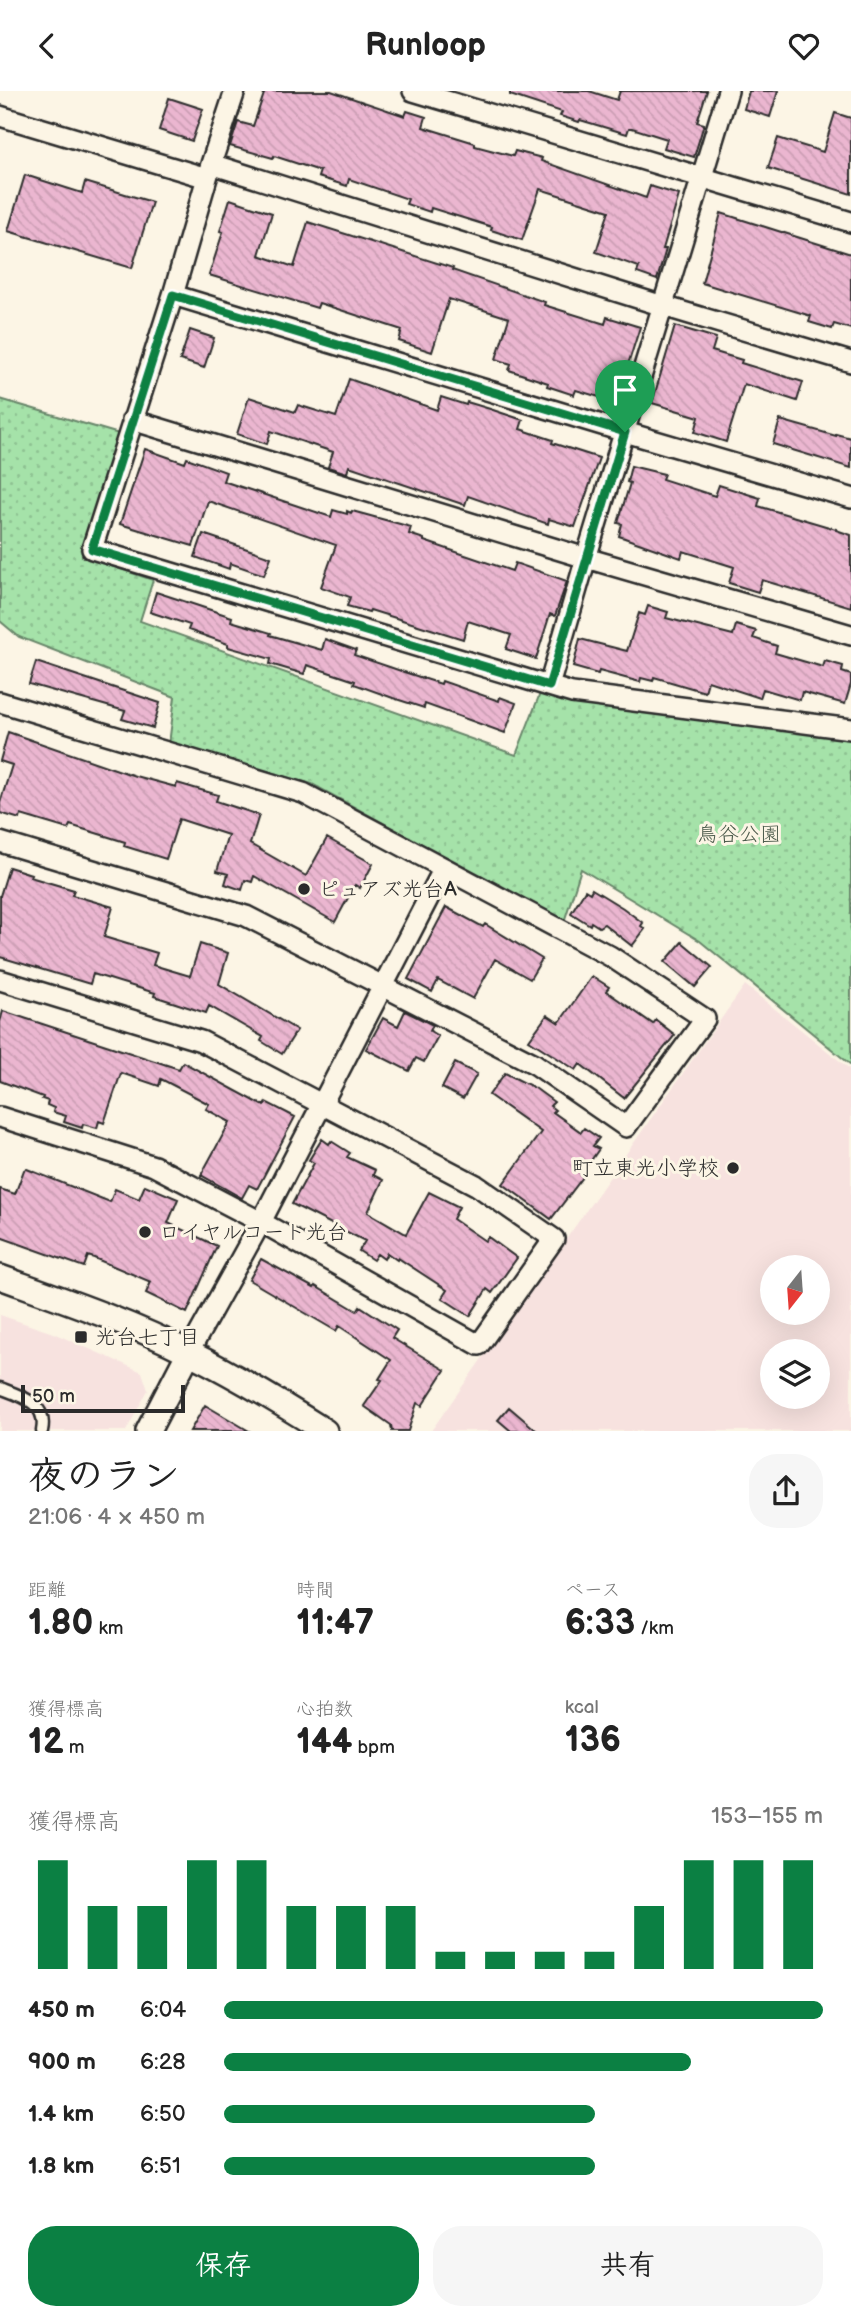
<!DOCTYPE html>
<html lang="ja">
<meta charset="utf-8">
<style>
body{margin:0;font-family:"Balsamiq Sans","Klee One",sans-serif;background:#f6f6f6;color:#222;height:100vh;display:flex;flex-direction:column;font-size:26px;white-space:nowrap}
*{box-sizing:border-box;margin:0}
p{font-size:23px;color:#767676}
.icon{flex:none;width:38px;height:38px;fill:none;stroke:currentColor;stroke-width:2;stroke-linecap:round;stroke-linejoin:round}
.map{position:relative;height:1340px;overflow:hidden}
.sheet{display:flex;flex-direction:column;background:#fff;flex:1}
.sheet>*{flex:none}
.needle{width:46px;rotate:197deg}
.buttons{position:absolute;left:760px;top:1164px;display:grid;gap:14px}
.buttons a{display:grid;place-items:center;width:70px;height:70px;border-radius:50%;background:#fff;box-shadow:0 7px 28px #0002;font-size:35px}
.scale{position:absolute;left:21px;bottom:18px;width:164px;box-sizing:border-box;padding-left:7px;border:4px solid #2b2b2b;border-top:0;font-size:19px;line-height:24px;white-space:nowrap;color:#2b2b2b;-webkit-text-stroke:5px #fcf5e5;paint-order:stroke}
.pin{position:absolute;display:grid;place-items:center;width:60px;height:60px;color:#fff;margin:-72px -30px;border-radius:50% 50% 50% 0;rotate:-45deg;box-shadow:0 0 7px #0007}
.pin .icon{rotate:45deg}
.round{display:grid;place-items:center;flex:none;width:74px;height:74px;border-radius:28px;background:#f6f6f6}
.head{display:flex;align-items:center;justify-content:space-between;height:119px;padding:0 28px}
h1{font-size:38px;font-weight:700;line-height:52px}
.metrics{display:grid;grid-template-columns:repeat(3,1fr);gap:10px;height:119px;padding:7px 28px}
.metrics div{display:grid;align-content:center}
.metrics b{font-size:35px;font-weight:700}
.metrics small{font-size:19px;font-weight:400}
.metrics p{font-size:19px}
.chart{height:196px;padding:14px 28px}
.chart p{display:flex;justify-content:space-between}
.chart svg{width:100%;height:126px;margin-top:7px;stroke:#0b8043;stroke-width:6}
.cta{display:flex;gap:14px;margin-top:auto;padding:14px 28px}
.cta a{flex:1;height:80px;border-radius:28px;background:#0b8043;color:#fff;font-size:28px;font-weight:700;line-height:80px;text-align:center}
.cta a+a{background:#f6f6f6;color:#222}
ul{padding:0 28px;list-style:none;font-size:23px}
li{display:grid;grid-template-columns:112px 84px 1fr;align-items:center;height:52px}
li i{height:18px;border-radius:9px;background:#0b8043}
header{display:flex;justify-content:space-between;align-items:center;height:91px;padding:0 28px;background:#fff;font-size:32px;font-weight:700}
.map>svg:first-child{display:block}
</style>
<header><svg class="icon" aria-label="back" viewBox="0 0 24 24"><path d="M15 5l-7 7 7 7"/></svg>Runloop<svg class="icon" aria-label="heart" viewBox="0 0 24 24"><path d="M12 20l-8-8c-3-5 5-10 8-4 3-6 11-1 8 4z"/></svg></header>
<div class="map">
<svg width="851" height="1340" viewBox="0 0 851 1340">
<defs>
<pattern id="park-dots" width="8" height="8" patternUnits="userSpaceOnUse" patternTransform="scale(1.75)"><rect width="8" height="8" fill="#a5e2a9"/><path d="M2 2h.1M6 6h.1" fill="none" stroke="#8ec292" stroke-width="1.8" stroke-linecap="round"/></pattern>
<pattern id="building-back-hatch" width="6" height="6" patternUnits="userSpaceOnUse" patternTransform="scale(1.75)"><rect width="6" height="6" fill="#ebb6d0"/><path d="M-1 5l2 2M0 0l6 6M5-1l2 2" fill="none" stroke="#ca9db3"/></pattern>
</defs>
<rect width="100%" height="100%" fill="#fcf5e5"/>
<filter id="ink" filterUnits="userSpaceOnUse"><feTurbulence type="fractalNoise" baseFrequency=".0143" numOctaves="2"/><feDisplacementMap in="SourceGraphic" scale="14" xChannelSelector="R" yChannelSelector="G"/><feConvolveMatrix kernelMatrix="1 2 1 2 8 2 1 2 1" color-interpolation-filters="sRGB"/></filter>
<g filter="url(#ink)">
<!-- built -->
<path fill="#f7e2df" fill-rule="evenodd" d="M 745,894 L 851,979 L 851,1340 L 431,1340 ZM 772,1176 L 817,1176 L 817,1222 L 772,1222 ZM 772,1260 L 817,1260 L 817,1306 L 772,1306 Z
M 0,1224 L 53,1242 L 142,1281 L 148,1299 L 126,1340 L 0,1340 Z"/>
<!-- park -->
<path fill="url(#park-dots)" stroke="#68866a" stroke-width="2" d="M 0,308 L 119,343 L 82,465 L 153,489 L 140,530 L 516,664 L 541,600 L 851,645 L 851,974 L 700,850 L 581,778 L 564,831 L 312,693 L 169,653 L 175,606 L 19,546 L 0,530 Z"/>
<!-- building -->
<path fill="url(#building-back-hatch)" stroke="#2b2b2b" stroke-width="2" d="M 265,0 L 331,0 L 405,25 L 407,20 L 426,26 L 423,36 L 475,52 L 475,55 L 513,65 L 515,60 L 542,67 L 541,70 L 646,107 L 650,95 L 679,104 L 663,158 L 666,158 L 657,189 L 637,182 L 639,176 L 596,161 L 609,120 L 540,98 L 522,149 L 491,139 L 492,136 L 431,117 L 430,121 L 406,113 L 408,108 L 349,88 L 347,95 L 318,86 L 320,80 L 274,65 L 273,67 L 230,55 L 238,31 L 253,35 Z
M 510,0 L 589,0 L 617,9 L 620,0 L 707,0 L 697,31 L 704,33 L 694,66 L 664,57 L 667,48 L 632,37 L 629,37 L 627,43 L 580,29 L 579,31 L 560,25 L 562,21 L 510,4 Z
M 749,0 L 778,0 L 770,26 L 744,18 Z
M 169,7 L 203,18 L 192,50 L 159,39 Z
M 835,22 L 851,27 L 851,103 L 768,77 L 778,47 L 823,61 Z
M 25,84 L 82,102 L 85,91 L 152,111 L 132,177 L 8,140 Z
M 230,108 L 272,122 L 259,164 L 294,176 L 308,131 L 453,177 L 452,179 L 545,211 L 544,214 L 605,233 L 607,226 L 640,236 L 616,311 L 576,299 L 574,304 L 547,295 L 548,292 L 509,279 L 511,273 L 496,268 L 509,227 L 449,208 L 432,261 L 399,250 L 402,239 L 319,212 L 317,217 L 209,184 L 223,141 L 220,140 Z
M 721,122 L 851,163 L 851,238 L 834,233 L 832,238 L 809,231 L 811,225 L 702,192 Z
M 675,235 L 716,247 L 712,260 L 742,269 L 741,272 L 803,291 L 797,310 L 744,293 L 726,351 L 695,341 L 699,326 L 652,312 Z
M 190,239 L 214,247 L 204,277 L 180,269 Z
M 349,288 L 437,319 L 441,306 L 466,314 L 467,311 L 490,318 L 523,329 L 520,338 L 553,349 L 552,352 L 599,367 L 575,436 L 549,428 L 548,433 L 468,405 L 465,414 L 349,375 L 347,382 L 328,376 L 333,361 L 271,340 L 267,353 L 237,343 L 249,306 L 295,321 L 298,314 L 336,326 Z
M 780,329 L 836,345 L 836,343 L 851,347 L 851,377 L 773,353 Z
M 145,358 L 185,372 L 187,367 L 226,381 L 223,390 L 331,426 L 333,419 L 347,423 L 347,420 L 351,422 L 352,420 L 411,436 L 409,443 L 424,448 L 424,450 L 512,480 L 515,472 L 567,490 L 555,525 L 550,523 L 536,568 L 506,558 L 511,544 L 468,530 L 463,548 L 370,519 L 369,521 L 347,515 L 350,506 L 321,496 L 336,454 L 208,410 L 193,455 L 120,433 Z
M 631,375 L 664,383 L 662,388 L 715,405 L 719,394 L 760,407 L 758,415 L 836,438 L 836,439 L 851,444 L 851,516 L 762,489 L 758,501 L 729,492 L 734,476 L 683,460 L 681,467 L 619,445 L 622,433 L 618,432 L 630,392 L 627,391 Z
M 203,443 L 271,466 L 264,484 L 230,472 L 229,478 L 195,466 Z
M 156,501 L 232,526 L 231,530 L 271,542 L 270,544 L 322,559 L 325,548 L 356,559 L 354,564 L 404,581 L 441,593 L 442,590 L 499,610 L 500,606 L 516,612 L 505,642 L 425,613 L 424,617 L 393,607 L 354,593 L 355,590 L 307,574 L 304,583 L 270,573 L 271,568 L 228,556 L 228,553 L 188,539 L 190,534 L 150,521 Z
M 648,515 L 668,521 L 666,527 L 733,544 L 736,534 L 756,540 L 753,547 L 777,555 L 775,562 L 823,576 L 825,570 L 843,575 L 842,581 L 851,584 L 851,593 L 845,613 L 802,601 L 800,609 L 763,598 L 760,607 L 708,590 L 705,601 L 654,586 L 653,590 L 641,587 L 640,591 L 599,580 L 598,583 L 573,576 L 580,548 L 627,560 L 639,522 L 645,524 Z
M 36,571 L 160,612 L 153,637 L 122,628 L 125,620 L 29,593 Z
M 8,641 L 135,685 L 176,696 L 177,692 L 218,704 L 216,710 L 259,724 L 250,753 L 306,785 L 327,747 L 373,773 L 360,797 L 355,794 L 335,831 L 254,785 L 252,791 L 245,789 L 242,799 L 225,793 L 228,783 L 217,780 L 228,744 L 179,728 L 166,768 L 124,755 L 125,751 L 70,734 L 68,738 L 21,724 L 20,728 L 0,722 L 0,712 L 12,674 L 0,670 Z
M 9,776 L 31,783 L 30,786 L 74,799 L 72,804 L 113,816 L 104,846 L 157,862 L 153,874 L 190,885 L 200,853 L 228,862 L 219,893 L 297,939 L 282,963 L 261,950 L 263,946 L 209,915 L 206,922 L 154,905 L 155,902 L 93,883 L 90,893 L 0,866 L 0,805 Z
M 592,798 L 623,817 L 643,832 L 641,835 L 645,838 L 632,855 L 604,833 L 599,836 L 591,831 L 590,834 L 571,822 L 585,799 L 590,802 Z
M 446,816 L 483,836 L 485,833 L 542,868 L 530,888 L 495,868 L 473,908 L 438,889 L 432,901 L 408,888 Z
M 682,851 L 712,876 L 695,896 L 665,871 Z
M 592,885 L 609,896 L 606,900 L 653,933 L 656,929 L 675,944 L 624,1007 L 580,973 L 576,979 L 529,949 L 547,924 L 559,932 Z
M 3,920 L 179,978 L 183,971 L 264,1015 L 266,1011 L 295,1026 L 257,1098 L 249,1094 L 242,1107 L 201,1084 L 230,1031 L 206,1018 L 209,1013 L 161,988 L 159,995 L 121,982 L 104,1032 L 99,1030 L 97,1037 L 83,1033 L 82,1037 L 64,1031 L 66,1025 L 53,1021 L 54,1017 L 47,1014 L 48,1010 L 42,1008 L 43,1006 L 0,990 L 0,931 Z
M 405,920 L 433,934 L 430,940 L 438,945 L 424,971 L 416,967 L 409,980 L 366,958 L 383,927 L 398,935 Z
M 455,972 L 477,983 L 463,1008 L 442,997 Z
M 505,982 L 535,997 L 554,1011 L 550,1015 L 555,1019 L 553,1021 L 581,1041 L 584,1037 L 599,1047 L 593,1055 L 599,1058 L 581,1084 L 583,1086 L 551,1128 L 503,1093 L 541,1041 L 489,1004 Z
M 322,1048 L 329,1053 L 331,1050 L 350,1062 L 347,1066 L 375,1079 L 373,1084 L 383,1089 L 368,1121 L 406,1143 L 429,1101 L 459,1116 L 453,1128 L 485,1150 L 488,1146 L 517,1167 L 492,1202 L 487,1198 L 470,1225 L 442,1207 L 447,1199 L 398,1167 L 397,1169 L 387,1162 L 384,1168 L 377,1163 L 373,1169 L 359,1160 L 365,1150 L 292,1113 L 314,1072 L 309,1069 Z
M 27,1078 L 110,1111 L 115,1098 L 139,1108 L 145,1094 L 178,1108 L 168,1132 L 217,1155 L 187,1222 L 146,1202 L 151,1191 L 94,1167 L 88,1165 L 84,1176 L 0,1146 L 0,1098 L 15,1103 L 24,1079 Z
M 261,1168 L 314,1197 L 315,1195 L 357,1220 L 360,1215 L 397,1239 L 392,1247 L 445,1279 L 422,1315 L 417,1312 L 408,1340 L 392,1340 L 391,1334 L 364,1315 L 382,1289 L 379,1288 L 391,1269 L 339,1235 L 336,1240 L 249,1189 Z
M 205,1314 L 249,1340 L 190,1340 Z
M 509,1316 L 537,1340 L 511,1340 L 498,1329 Z"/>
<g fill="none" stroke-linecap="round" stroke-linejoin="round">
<!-- service casing -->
<g stroke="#2b2b2b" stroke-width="15">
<path id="service" d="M 0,1297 C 21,1305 48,1312 42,1340"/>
</g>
<!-- minor casing -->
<g stroke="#2b2b2b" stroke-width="24">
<path id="minor" d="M 235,0 L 211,73 L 173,204 L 92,458 L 572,602 L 851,638
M 413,0 L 851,131
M 0,25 L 207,87
M 211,73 L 663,215 L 851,271
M 173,204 L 625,341 L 851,407
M 132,329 L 586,467 L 851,544
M 549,595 L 586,467 L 728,0
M 0,611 L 303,702 L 610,865 L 705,928 L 626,1036 L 535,973 L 246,825 L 0,751
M 0,889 L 201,950 L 476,1094 L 554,1148 L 479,1254 L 261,1131 L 154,1075 L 0,1026
M 189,1261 L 261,1131 L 444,777"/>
</g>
<!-- tertiary casing -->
<g stroke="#2b2b2b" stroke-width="28">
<path id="tertiary" d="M 0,1186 C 64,1209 129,1231 190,1262 C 236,1285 281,1312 325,1340
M 148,1340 L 189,1261"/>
</g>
<!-- service -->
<use href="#service" stroke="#fcf5e5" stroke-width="10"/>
<!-- minor -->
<use href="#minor" stroke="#fcf5e5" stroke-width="19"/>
<!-- tertiary -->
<use href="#tertiary" stroke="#fcf5e5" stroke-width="23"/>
</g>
</g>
<g fill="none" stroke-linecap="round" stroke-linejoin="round" filter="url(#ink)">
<!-- route casing -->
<g stroke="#fff" stroke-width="14">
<path id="route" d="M 173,204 L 625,341 L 549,595 L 92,458 Z"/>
</g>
<!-- route -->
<use href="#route" stroke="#0b8043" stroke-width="9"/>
</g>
<!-- markers -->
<g fill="#2b2b2b" stroke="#fcf5e5" stroke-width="2.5">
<circle cx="304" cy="798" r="7"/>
<circle cx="733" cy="1077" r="7"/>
<circle cx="145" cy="1141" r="7"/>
<rect x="74" y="1239" width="14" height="14" rx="3.5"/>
</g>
<g text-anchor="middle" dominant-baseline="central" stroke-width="6" stroke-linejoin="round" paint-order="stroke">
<!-- park labels -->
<g font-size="21" fill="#4a594a" stroke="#fcf5e5">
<text x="739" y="743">鳥谷公園</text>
</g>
<!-- poi labels -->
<g font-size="21" fill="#2b2b2b" stroke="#fcf5e5" text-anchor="start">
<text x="318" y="798">ピュアズ光台A</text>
<text x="719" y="1077" text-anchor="end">町立東光小学校</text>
<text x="159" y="1141">ロイヤルコート光台</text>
<text x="95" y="1246">光台七丁目</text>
</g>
</g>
</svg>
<div class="buttons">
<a><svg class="needle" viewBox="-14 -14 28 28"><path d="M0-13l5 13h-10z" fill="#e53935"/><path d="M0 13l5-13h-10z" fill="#767676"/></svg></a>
<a><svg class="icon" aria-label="layers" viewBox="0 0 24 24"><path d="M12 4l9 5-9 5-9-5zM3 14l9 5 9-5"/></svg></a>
</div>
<div class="scale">50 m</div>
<div class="pin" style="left:625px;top:341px;background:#1e9e55"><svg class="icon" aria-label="arrive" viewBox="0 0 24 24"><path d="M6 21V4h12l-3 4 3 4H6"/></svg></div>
</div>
<section class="sheet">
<div class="head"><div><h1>夜のラン</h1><p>21:06 · 4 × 450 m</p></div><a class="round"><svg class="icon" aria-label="share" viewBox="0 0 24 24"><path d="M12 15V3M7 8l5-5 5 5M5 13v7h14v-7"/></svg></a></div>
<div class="metrics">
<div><p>距離</p><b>1.80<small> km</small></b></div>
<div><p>時間</p><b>11:47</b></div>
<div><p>ペース</p><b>6:33<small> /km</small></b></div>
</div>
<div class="metrics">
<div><p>獲得標高</p><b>12<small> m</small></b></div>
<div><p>心拍数</p><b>144<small> bpm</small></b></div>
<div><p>kcal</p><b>136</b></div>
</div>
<div class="chart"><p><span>獲得標高</span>153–155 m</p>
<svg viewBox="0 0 160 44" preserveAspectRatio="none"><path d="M5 44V6M15 44V22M25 44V22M35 44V6M45 44V6M55 44V22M65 44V22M75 44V22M85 44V38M95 44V38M105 44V38M115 44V38M125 44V22M135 44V6M145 44V6M155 44V6"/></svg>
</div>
<ul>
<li><b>450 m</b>6:04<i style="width:100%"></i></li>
<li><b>900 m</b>6:28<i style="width:78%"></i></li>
<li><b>1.4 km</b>6:50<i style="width:62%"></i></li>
<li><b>1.8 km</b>6:51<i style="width:62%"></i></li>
</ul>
<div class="cta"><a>保存</a><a>共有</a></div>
</section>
